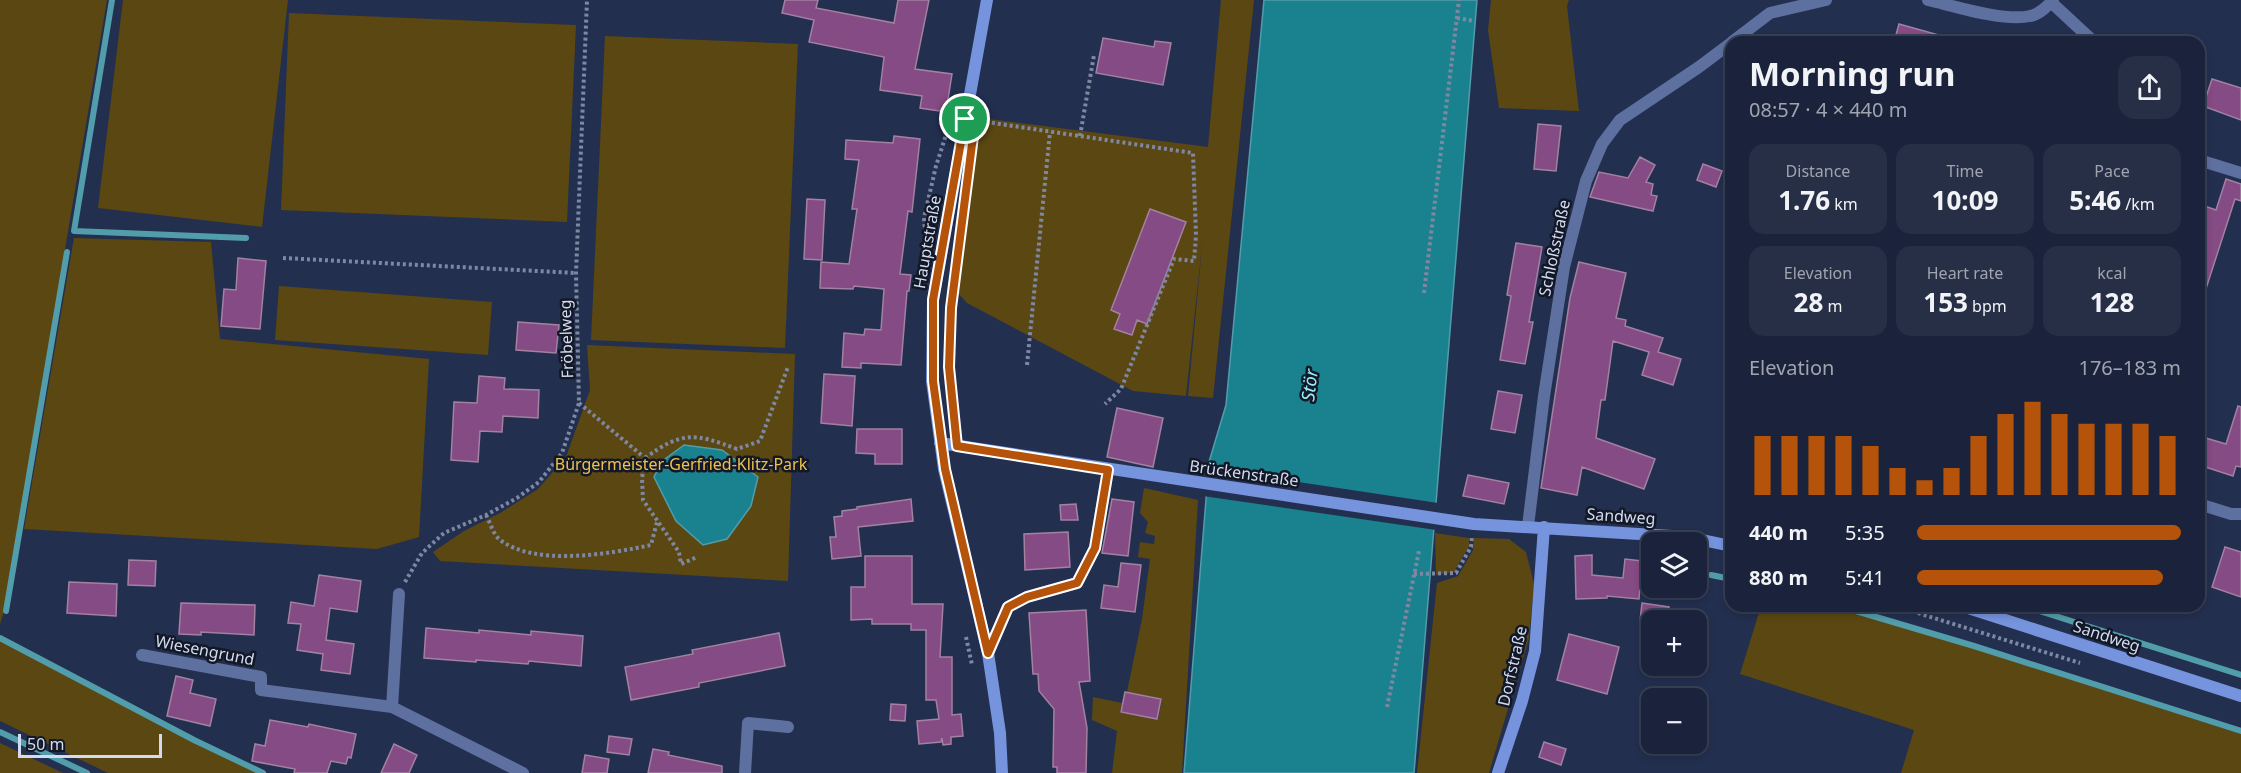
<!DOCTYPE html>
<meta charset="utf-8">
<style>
body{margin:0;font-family:"Noto Sans",sans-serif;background:#272f46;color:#f1f3f6;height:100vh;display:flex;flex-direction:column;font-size:22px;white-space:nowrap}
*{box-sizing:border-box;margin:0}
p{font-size:20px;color:#9fa4af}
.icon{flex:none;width:33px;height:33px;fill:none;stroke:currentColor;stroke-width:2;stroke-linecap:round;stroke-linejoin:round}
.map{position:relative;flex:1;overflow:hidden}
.panel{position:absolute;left:1725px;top:36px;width:480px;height:576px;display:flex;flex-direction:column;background:#1a233b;border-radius:18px;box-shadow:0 3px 9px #0003,0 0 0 2px #384055}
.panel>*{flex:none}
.tools{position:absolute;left:1641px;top:532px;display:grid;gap:12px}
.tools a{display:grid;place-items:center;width:66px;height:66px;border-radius:12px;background:#1a233b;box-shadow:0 3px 9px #0003,0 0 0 2px #384055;font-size:30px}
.scale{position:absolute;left:18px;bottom:15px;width:144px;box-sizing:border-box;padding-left:6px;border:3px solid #d3dbf0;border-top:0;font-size:16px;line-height:21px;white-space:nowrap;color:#d3dbf0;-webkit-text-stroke:4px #131827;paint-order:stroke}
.pin{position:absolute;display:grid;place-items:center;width:51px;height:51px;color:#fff;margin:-26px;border:3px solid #fff;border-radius:50%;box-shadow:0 2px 6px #0007}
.round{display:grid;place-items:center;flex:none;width:63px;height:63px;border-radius:18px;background:#272f46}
.summary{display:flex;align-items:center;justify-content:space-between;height:102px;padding:0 24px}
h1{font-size:33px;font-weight:700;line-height:45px}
.metrics{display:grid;grid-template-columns:repeat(3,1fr);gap:9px;height:102px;padding:6px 24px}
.metrics div{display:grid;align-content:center;border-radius:15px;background:#272f46;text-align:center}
.metrics b{font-size:26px;font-weight:700}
.metrics small{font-size:16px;font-weight:400}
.metrics p{font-size:16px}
.chart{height:168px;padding:12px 24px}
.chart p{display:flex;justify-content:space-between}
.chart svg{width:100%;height:108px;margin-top:6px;stroke:#b45309;stroke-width:6}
ul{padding:0 24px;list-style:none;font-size:20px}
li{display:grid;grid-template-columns:96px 72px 1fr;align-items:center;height:45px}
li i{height:15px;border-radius:8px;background:#b45309}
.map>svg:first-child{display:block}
</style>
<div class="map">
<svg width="2241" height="773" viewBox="0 0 2241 773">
<rect width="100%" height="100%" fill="#232f4f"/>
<!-- green -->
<path fill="#5b4712" d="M 0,0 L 107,0 L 4,611 L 0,624 Z
M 123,0 L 288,0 L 262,227 L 98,208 Z
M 1221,0 L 1254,0 L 1213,398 L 1188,396 L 1203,236 L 1186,396 L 1133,391 L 967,303 L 957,292 L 954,274 L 981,118 L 1208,147 Z
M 1491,0 L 1569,0 L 1567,6 L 1579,111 L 1499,108 L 1488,30 Z
M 289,13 L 576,25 L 567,222 L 281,210 Z
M 605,36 L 798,44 L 785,348 L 591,340 Z
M 74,238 L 211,242 L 220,339 L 429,359 L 419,537 L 377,549 L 24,529 Z
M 279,286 L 492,302 L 488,355 L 275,340 Z
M 587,345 L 795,354 L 788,581 L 440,561 L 433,552 L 464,531 L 500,513 L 538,489 L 566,457 L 590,390 Z
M 1144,488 L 1198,500 L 1182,773 L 1112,773 L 1117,731 L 1092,720 L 1093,697 L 1122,703 L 1120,712 L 1158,720 L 1162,699 L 1127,692 L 1142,619 L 1150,559 L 1138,557 L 1140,542 L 1154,544 L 1155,536 L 1145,533 L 1148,522 L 1140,513 Z
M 1435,533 L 1469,538 L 1469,546 L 1454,572 L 1436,575 Z
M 1474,538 L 1509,539 L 1526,552 L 1534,584 L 1529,638 L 1489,773 L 1417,773 L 1437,583 L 1458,576 L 1473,550 Z
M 1761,606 L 1832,606 L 1973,648 L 2241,734 L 2241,773 L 1901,773 L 1914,730 L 1740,674 Z
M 0,640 L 193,742 L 259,773 L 108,773 L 0,721 Z
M 0,743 L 63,773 L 0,773 Z"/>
<!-- water -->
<path fill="#1a828e" stroke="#529dab" stroke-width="1.5" d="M 1264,0 L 1477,0 L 1414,773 L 1184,773 L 1209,462 L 1226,405 Z
M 684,445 L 722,450 L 758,477 L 751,506 L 727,539 L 703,545 L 676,521 L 654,477 L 661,462 Z"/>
<!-- pier -->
<path fill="#232f4f" d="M 1206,468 L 1438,503 L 1436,530 L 1203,496 Z"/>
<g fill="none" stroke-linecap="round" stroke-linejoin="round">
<!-- stream -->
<path stroke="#529dab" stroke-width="6" d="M 112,0 L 74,231 L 246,238
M 1711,575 L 1731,579
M 1839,606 L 1974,646 L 2241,731
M 2024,606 L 2241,675
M 6,611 L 67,252
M 0,638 L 194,740 L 263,773
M 0,732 L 87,773"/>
</g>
<!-- building -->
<path fill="#854b84" stroke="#a281a1" stroke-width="1.5" d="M 785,0 L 818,0 L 816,8 L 894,23 L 898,0 L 929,0 L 915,69 L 952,74 L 946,112 L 920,108 L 922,96 L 880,90 L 884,57 L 809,42 L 814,20 L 782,13 Z
M 1899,24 L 1946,37 L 1946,42 L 1894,42 Z
M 1103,38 L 1154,47 L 1155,41 L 1171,43 L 1163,85 L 1096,73 Z
M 2212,79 L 2241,88 L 2241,120 L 2203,106 Z
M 1538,124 L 1561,126 L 1556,171 L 1534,169 Z
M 894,136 L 920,139 L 912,212 L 908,211 L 900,274 L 911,275 L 909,291 L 907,291 L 901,365 L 861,363 L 861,368 L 842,367 L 844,333 L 864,335 L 865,329 L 881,330 L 884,289 L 854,286 L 853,289 L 820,288 L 821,262 L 849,264 L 857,209 L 852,209 L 859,160 L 845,159 L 846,140 L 893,143 Z
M 1640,157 L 1655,165 L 1646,182 L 1653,184 L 1651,195 L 1657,196 L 1653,211 L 1590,197 L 1599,172 L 1628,178 Z
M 1703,164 L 1722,171 L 1716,187 L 1697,180 Z
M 2226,179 L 2241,184 L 2241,201 L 2235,199 L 2202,301 L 2199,301 L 2199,204 L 2216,210 Z
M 807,199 L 825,200 L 822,260 L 804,259 Z
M 1150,209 L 1186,222 L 1147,324 L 1137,320 L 1132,335 L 1114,329 L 1120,314 L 1111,310 Z
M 1516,243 L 1542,247 L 1529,322 L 1533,322 L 1525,364 L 1500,360 L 1511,296 L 1507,295 Z
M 238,258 L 266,261 L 260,329 L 221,326 L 224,289 L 236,290 Z
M 1579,262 L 1626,273 L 1616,318 L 1626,320 L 1625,326 L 1663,338 L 1658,352 L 1681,359 L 1673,385 L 1642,375 L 1649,352 L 1613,341 L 1605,400 L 1601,400 L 1596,438 L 1655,459 L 1644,489 L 1582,467 L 1577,495 L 1541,488 L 1570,298 Z
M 518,322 L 559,325 L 556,353 L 516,350 Z
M 824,374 L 855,376 L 852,426 L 821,423 Z
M 479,376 L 505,378 L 504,389 L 539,390 L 538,418 L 503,416 L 502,432 L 480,431 L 478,462 L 451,460 L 454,402 L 477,403 Z
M 1498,391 L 1522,395 L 1515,433 L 1491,429 Z
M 2238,406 L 2241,407 L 2241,467 L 2236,466 L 2233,476 L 2199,465 L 2199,436 L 2226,444 Z
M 1117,408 L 1163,418 L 1153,467 L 1107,457 Z
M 857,429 L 902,429 L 902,464 L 875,464 L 875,454 L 856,453 Z
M 1468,475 L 1509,483 L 1504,504 L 1463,496 Z
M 911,499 L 913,521 L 858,527 L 861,556 L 832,559 L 830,537 L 836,537 L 834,517 L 842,516 L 842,511 L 857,509 L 857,507 Z
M 1112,499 L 1134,502 L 1128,556 L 1102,553 Z
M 1076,504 L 1078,520 L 1061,520 L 1060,505 Z
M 1068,532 L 1070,567 L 1025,570 L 1024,534 Z
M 2225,547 L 2241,552 L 2241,597 L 2212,587 Z
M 1592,555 L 1592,575 L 1623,578 L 1625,559 L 1642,561 L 1639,599 L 1607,596 L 1607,598 L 1576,599 L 1575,556 Z
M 865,556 L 912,556 L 912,604 L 943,604 L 940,657 L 952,657 L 952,715 L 961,714 L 963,736 L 951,737 L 951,744 L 943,745 L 942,738 L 941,742 L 919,744 L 917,721 L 939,719 L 936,700 L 926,700 L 926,630 L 911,630 L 911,624 L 872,624 L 872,619 L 851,620 L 851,587 L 865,587 Z
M 129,560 L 156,561 L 155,586 L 128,585 Z
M 1121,563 L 1141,565 L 1135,612 L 1101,608 L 1104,585 L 1118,587 Z
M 319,575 L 361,581 L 357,612 L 330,608 L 326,640 L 354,644 L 350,674 L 321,670 L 323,654 L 297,650 L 301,624 L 288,623 L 291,602 L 314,606 Z
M 69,582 L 117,584 L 116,616 L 67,613 Z
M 181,603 L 255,605 L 254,635 L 201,632 L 201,635 L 179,634 Z
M 1642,603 L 1669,607 L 1667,621 L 1640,621 Z
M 1086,610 L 1090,681 L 1079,682 L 1087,728 L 1086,773 L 1057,773 L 1057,767 L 1053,767 L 1054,709 L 1039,691 L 1038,674 L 1033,674 L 1029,613 Z
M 426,628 L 479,633 L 479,630 L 531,635 L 531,631 L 583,636 L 581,666 L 529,661 L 528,664 L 476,660 L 476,662 L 424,658 Z
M 779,633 L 785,666 L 699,683 L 699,687 L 631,700 L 625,667 L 693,654 L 692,650 Z
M 1569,634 L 1619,647 L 1607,694 L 1557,680 Z
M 176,676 L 193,680 L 190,693 L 216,699 L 210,726 L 167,716 Z
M 1125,692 L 1161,699 L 1157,719 L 1121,712 Z
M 891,704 L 906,705 L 905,721 L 890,720 Z
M 270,720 L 308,727 L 309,724 L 356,734 L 351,758 L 348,757 L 346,764 L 331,761 L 327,773 L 294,773 L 295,769 L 252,761 L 255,744 L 265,746 Z
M 609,736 L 632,739 L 629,755 L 607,752 Z
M 1544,742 L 1566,749 L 1561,765 L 1539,757 Z
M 394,744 L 417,755 L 409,773 L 381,773 Z
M 653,749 L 669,752 L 668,755 L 722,766 L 722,773 L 648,773 Z
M 585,755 L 609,759 L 607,773 L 582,773 Z"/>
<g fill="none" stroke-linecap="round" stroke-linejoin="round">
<!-- path -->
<path stroke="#7e88a2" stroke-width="4" stroke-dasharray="3 3" stroke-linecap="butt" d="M 1457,18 L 1475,21
M 980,121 L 1193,153 L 1196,235 L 1194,261 L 1174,259 L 1121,389 L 1105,404
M 1080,136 L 1094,55
M 926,245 L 924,218 L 936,166 L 946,135
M 283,258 L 576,273
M 1424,293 L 1459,0
M 950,328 L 955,276
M 1027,365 L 1050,132
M 949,372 L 953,403
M 579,403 L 645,458 L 642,478 L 643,500 L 679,552 L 681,564 L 697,557
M 645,458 C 682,431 695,433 737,449 L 760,441 L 788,367
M 486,515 C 490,522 493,534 499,539 C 533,567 610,554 651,545 L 657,522
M 1414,574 L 1456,573 L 1471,547 L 1472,536
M 405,582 L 422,553 L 444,533 L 486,515 L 517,498 L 539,482 L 562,453 L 579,403 L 576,273 L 587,0
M 1895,606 L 2080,663
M 966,637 L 972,665
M 1387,707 L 1419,551"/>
<!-- street -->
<path stroke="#5e70a0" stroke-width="12" d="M 1928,0 C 1954,6 2004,22 2030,16 C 2038,15 2048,6 2053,0
M 2052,3 L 2094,42
M 1732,42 L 1770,13 L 1826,0
M 2199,160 L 2241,173
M 2199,504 L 2231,514 L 2241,514
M 1528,526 L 1544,396 L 1564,267 L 1586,181 L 1602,144 L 1620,120 L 1699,67 L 1731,43
M 988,653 L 1008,607 L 1027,597 L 1077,583 L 1095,548 L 1108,470
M 142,655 L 261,677 L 261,690 L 392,707 L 523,773
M 392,707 L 399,594
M 745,773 L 748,723 L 788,727"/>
<!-- secondary -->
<path stroke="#7693de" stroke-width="12" d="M 987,0 L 933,300 L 932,381 L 944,469 L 988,653 L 1000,733 L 1002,773
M 940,443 L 1474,524 L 1688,537 L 1731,546
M 1962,606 L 2241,696
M 1498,773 L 1522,701 L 1535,651 L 1544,527"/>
</g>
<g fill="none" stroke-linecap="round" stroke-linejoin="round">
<!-- route casing -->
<g stroke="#fff" stroke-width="12">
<path id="route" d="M 965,119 L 975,121 L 951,308 L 949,367 L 957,446 L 1108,470 L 1095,548 L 1077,583 L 1027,597 L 1008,607 L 988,653 L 945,469 L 933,381 L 933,300 Z"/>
</g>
<!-- route -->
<use href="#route" stroke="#b45309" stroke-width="8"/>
</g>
<g text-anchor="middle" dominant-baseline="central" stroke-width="5" stroke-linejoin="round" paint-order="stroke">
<!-- street labels -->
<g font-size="16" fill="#d3dbf0" stroke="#131827">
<text transform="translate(927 242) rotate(-80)">Hauptstraße</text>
<text transform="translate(1554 248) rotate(-78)">Schloßstraße</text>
<text transform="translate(566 339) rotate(-92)">Fröbelweg</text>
<text transform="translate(1244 473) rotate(8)">Brückenstraße</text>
<text transform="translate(1621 516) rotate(4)">Sandweg</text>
<text transform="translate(2107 636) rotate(18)">Sandweg</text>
<text transform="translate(205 650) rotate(11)">Wiesengrund</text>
<text transform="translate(1512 666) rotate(-77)">Dorfstraße</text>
</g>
<!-- park labels -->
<g font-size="16" fill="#efc14c" stroke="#131827">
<text x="681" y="464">Bürgermeister-Gerfried-Klitz-Park</text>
</g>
<!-- water labels -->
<g font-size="18" font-style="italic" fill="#98effb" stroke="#131827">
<text transform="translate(1309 385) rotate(-83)">Stör</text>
</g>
</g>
</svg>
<div class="tools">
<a><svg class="icon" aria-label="layers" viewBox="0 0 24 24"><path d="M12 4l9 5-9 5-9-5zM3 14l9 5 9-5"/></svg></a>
<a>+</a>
<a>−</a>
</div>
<div class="scale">50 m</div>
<div class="pin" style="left:965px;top:119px;background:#1e9e55"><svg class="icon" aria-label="arrive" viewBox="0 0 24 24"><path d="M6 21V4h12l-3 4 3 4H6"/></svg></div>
<section class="panel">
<div class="summary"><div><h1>Morning run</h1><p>08:57 · 4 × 440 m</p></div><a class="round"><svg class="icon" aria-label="share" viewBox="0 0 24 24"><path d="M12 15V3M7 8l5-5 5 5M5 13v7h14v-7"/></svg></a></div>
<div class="metrics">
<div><p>Distance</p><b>1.76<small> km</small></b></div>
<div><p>Time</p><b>10:09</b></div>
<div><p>Pace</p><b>5:46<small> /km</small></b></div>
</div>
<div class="metrics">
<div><p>Elevation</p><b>28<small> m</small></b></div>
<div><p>Heart rate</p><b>153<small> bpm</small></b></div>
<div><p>kcal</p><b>128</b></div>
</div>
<div class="chart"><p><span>Elevation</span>176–183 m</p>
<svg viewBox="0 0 160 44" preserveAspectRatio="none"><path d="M5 44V20M15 44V20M25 44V20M35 44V20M45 44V24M55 44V33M65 44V38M75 44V33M85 44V20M95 44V11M105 44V6M115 44V11M125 44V15M135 44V15M145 44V15M155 44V20"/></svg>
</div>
<ul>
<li><b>440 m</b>5:35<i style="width:100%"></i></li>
<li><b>880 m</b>5:41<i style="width:93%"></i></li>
</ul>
</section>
</div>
